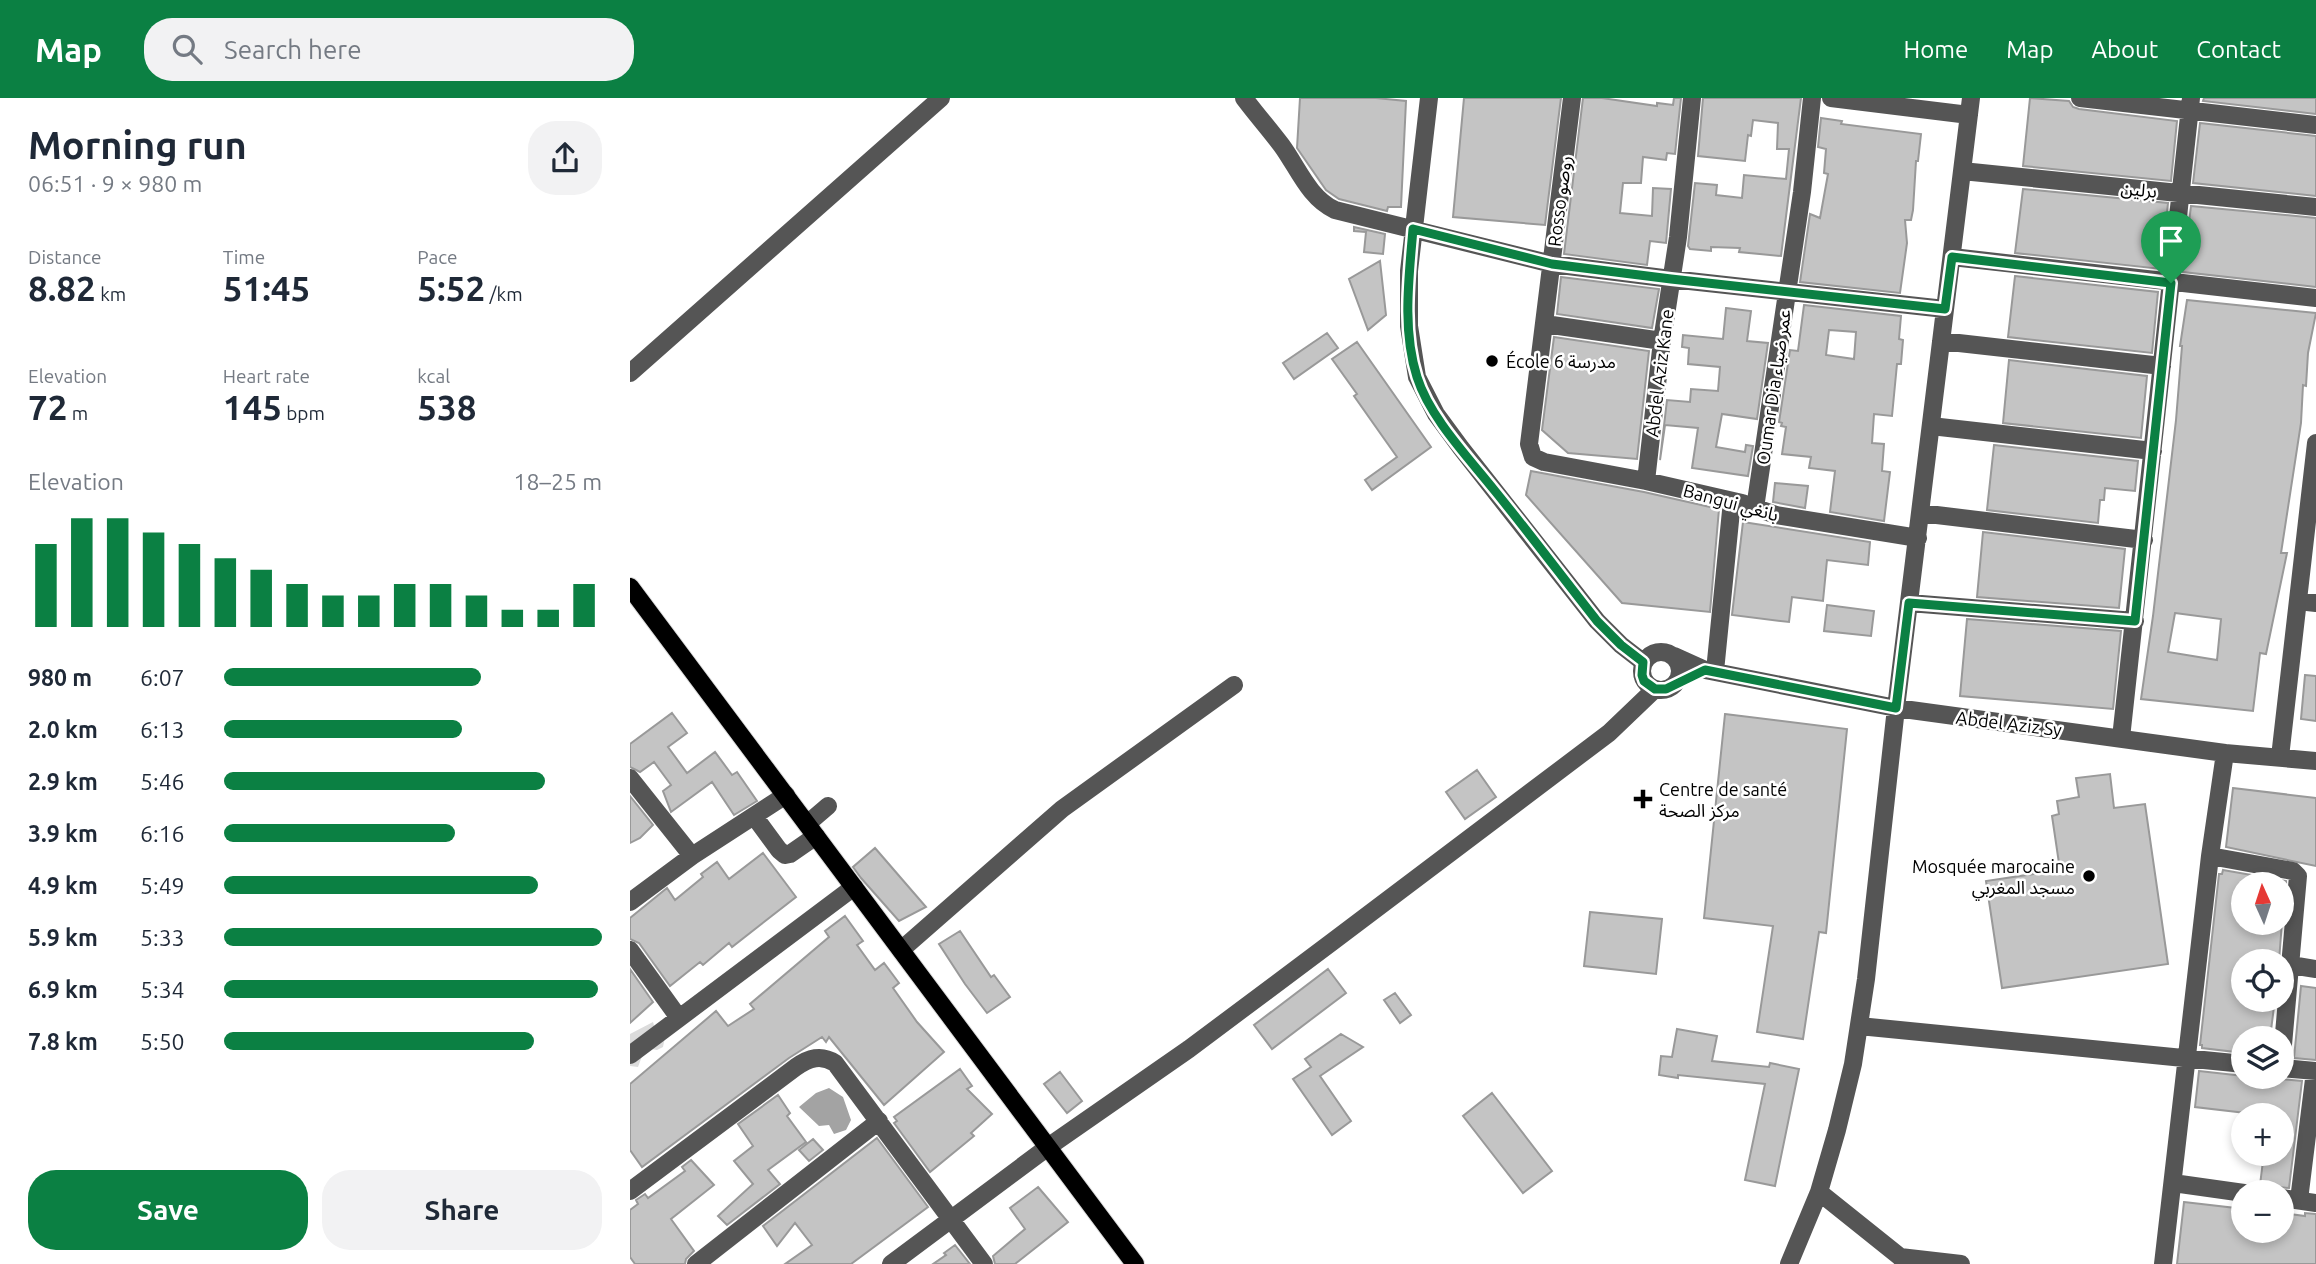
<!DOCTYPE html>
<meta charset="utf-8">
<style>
body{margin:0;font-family:Ubuntu,"Noto Sans Arabic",sans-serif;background:#f2f2f3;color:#1f2937;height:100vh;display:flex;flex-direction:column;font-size:26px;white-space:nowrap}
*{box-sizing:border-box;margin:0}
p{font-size:23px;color:#747a83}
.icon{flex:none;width:38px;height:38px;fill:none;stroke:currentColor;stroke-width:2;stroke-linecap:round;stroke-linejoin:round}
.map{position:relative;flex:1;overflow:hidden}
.panel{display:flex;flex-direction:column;background:#fff;width:630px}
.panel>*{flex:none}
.needle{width:46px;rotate:357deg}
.tools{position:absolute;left:1601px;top:774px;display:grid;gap:14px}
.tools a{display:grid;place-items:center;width:63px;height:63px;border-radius:50%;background:#fff;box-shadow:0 4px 10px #0003;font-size:35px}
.pin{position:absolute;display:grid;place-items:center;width:60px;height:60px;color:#fff;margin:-72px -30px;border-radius:50% 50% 50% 0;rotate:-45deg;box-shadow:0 0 7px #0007}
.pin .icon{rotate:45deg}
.round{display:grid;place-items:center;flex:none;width:74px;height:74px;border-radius:28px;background:#f2f2f3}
.overview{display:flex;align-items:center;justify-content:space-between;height:119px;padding:0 28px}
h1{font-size:38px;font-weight:700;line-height:52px}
.metrics{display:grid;grid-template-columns:repeat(3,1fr);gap:10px;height:119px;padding:7px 28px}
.metrics div{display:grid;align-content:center}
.metrics b{font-size:35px;font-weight:700}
.metrics small{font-size:19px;font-weight:400}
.metrics p{font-size:19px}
.chart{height:196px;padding:14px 28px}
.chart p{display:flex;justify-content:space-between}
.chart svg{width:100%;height:126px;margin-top:7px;stroke:#0b8043;stroke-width:6}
.action{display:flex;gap:14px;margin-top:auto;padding:14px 28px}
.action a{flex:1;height:80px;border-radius:28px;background:#0b8043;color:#fff;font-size:28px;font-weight:700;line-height:80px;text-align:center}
.action a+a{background:#f2f2f3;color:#1f2937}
ul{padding:0 28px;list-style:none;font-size:23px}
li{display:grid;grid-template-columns:112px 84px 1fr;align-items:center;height:52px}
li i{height:18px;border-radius:9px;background:#0b8043}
header{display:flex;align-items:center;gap:42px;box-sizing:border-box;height:98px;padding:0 35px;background:#0b8043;color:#fff}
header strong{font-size:33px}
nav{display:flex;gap:38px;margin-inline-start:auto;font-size:24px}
.search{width:490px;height:63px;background:#f2f2f3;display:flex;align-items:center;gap:18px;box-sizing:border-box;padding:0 24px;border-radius:28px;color:#747a83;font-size:26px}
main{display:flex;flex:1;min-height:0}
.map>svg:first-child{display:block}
</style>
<header>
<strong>Map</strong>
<div class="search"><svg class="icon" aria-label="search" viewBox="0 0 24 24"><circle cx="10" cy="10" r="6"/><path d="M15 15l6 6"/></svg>Search here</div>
<nav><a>Home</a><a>Map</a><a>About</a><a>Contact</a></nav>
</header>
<main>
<section class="panel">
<div class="overview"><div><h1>Morning run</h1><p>06:51 · 9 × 980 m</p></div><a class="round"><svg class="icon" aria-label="share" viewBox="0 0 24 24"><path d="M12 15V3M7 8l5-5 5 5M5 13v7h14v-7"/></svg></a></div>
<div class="metrics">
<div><p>Distance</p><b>8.82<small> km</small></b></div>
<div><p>Time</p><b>51:45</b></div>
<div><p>Pace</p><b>5:52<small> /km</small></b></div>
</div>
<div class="metrics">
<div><p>Elevation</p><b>72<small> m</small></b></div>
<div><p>Heart rate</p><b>145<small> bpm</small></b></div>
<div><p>kcal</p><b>538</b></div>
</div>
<div class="chart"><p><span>Elevation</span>18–25 m</p>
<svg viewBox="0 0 160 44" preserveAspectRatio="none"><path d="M5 44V15M15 44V6M25 44V6M35 44V11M45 44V15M55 44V20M65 44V24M75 44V29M85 44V33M95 44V33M105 44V29M115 44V29M125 44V33M135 44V38M145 44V38M155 44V29"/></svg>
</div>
<ul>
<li><b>980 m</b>6:07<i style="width:68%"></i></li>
<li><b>2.0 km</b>6:13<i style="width:63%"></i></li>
<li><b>2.9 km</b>5:46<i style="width:85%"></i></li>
<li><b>3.9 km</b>6:16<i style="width:61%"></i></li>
<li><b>4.9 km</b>5:49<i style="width:83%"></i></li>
<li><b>5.9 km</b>5:33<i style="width:100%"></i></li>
<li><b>6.9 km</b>5:34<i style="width:99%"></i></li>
<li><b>7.8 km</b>5:50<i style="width:82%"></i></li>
</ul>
<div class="action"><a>Save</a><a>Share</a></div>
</section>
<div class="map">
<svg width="1686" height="1166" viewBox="0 0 1686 1166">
<rect width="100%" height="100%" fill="#fff"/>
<!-- green -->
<path fill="#dcdcdc" d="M 23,924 L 26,934 L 35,939 L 33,949 L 27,952 L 15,950 L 8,969 L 0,968 L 0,936 Z"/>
<!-- water -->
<path fill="#a3a3a3" d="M 199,990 L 213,999 L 221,1022 L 216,1032 L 204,1036 L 199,1027 L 189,1028 L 169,1009 L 186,995 Z"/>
<!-- building -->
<path fill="#c4c4c4" stroke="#999" stroke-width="2" fill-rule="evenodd" d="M 670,0 L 746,0 L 776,3 L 771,109 L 758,109 L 757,113 L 709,101 L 696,92 L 667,50 Z
M 834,0 L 931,0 L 915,127 L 823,119 Z
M 953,0 L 972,0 L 1027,8 L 1027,5 L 1043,7 L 1044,0 L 1051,0 L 1045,56 L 1037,55 L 1036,62 L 1013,59 L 1011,85 L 993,85 L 990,115 L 1022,118 L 1023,90 L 1041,91 L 1036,145 L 1020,143 L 1017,167 L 934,156 Z
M 1073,0 L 1171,0 L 1151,158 L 1109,154 L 1110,150 L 1081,149 L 1081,153 L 1060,151 L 1058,148 L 1065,85 L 1087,87 L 1086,97 L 1112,100 L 1114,77 L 1156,81 L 1159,51 L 1147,51 L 1148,25 L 1123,22 L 1121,38 L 1118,37 L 1115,63 L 1068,58 Z
M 1400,0 L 1439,3 L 1443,9 L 1449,11 L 1547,23 L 1541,83 L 1393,68 Z
M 1574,0 L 1686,0 L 1686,16 L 1573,3 Z
M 1191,20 L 1212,23 L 1211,26 L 1291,36 L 1288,63 L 1286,63 L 1283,112 L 1281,122 L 1275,122 L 1277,145 L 1270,195 L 1170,184 L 1180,116 L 1190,120 L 1198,76 L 1194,75 L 1196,51 L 1188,49 Z
M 1570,25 L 1686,38 L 1686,98 L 1563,85 Z
M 1393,91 L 1538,105 L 1531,171 L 1385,155 Z
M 1561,108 L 1686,120 L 1686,189 L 1553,174 Z
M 724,129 L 755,136 L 753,156 L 734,154 L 736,134 L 724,133 Z
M 750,163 L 756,217 L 738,232 L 719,181 Z
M 1385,178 L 1528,194 L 1522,255 L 1378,239 Z
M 931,179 L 1029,191 L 1022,230 L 927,216 Z
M 1557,202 L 1686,215 L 1678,255 L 1676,288 L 1673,287 L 1671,325 L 1651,455 L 1657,455 L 1636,556 L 1630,555 L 1623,613 L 1511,601 L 1523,518 L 1546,322 L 1552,248 L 1550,248 ZM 1545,515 L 1591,521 L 1587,562 L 1538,554 Z
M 1174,207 L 1271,218 L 1269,241 L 1273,242 L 1271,266 L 1267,266 L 1262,318 L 1244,316 L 1242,345 L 1254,346 L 1252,373 L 1260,374 L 1254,423 L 1200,414 L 1205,373 L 1179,370 L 1181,359 L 1152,356 L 1156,329 L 1151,328 L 1152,325 L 1149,324 L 1160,252 L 1168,253 ZM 1199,232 L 1226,234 L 1224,261 L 1196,257 Z
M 1096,210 L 1121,213 L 1117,243 L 1138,245 L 1127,321 L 1092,316 L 1086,349 L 1115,354 L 1116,347 L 1123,348 L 1118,378 L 1062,370 L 1068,330 L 1035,327 L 1030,362 L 1037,302 L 1060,304 L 1061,291 L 1088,293 L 1090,269 L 1058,266 L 1059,250 L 1052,249 L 1053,237 L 1093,241 Z
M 697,235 L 708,250 L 664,281 L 653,265 Z
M 924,239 L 1019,253 L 1007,361 L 938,355 L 912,332 Z
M 727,244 L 801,349 L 742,392 L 735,382 L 767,359 L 724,298 L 727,296 L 702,261 Z
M 1379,262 L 1517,278 L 1511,340 L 1373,325 Z
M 1364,347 L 1508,363 L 1505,393 L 1475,390 L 1474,402 L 1470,402 L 1468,425 L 1357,412 Z
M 901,373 L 1014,394 L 1089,411 L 1080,514 L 992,505 L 896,397 Z
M 1145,385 L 1178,388 L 1175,410 L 1143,404 Z
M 1113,424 L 1240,444 L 1238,467 L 1197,462 L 1193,503 L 1162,499 L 1159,524 L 1102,517 Z
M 1353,434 L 1495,451 L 1489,510 L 1347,499 Z
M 1197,507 L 1244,513 L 1241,538 L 1194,533 Z
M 1337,521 L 1491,533 L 1483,611 L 1330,598 Z
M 1675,577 L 1686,578 L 1686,623 L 1671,621 Z
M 42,615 L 57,635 L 38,649 L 57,675 L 85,654 L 102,677 L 107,674 L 127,703 L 104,717 L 82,684 L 41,714 L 33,693 L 41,687 L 24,664 L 10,674 L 0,669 L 0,646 Z
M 1095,616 L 1217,631 L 1196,835 L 1189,834 L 1173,941 L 1127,934 L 1143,828 L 1074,820 Z
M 847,672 L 866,699 L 835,721 L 816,694 Z
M 1480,676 L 1484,710 L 1515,706 L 1538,866 L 1372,890 L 1356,783 L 1430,772 L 1422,718 L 1429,716 L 1427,703 L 1449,699 L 1446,680 Z
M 1603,690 L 1686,700 L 1686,768 L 1596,749 Z
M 0,698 L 23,727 L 10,740 L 0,745 Z
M 245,750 L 296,809 L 269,823 L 231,780 L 223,769 Z
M 133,755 L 166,799 L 102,849 L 99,845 L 73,867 L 70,864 L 40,888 L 9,845 L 0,841 L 0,820 L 37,790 L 45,802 L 73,779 L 71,776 L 87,764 L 99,781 Z
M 1593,772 L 1656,783 L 1656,786 L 1614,786 L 1614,824 L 1652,824 L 1649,863 L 1614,863 L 1614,901 L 1645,901 L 1640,940 L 1614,940 L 1614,955 L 1572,950 L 1572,947 L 1570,947 L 1589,776 L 1592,776 Z
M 960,814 L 1032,821 L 1026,876 L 954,868 Z
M 215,818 L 233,843 L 227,847 L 245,872 L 254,865 L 269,885 L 263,890 L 287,924 L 314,954 L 254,1007 L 199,939 L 196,944 L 192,939 L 159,960 L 12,1069 L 0,1052 L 0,986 L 86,913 L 98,928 L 124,911 L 120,906 L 199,839 L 195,833 Z
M 330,833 L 361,879 L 364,877 L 380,899 L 357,915 L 335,886 L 309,846 Z
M 0,871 L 23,904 L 0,925 Z
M 698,871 L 716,895 L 642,951 L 624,927 Z
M 1671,888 L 1686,890 L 1686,962 L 1664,960 Z
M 765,895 L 781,917 L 770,925 L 754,902 Z
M 1047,931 L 1087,938 L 1082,963 L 1139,969 L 1140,965 L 1169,971 L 1145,1088 L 1115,1082 L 1135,986 L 1048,977 L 1048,980 L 1029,977 L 1031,958 L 1042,959 Z
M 711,936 L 733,949 L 690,978 L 721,1023 L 702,1037 L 663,981 L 681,969 L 675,961 Z
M 330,971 L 342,988 L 337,991 L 362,1016 L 341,1035 L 344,1038 L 300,1074 L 264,1025 L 267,1023 L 264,1019 Z
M 1569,973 L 1614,978 L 1644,978 L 1651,981 L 1672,983 L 1659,1090 L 1630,1087 L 1634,1055 L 1652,1055 L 1652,1017 L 1633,1017 L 1565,1009 Z
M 430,974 L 452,1003 L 437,1015 L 414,986 Z
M 862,995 L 922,1073 L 893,1095 L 833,1018 Z
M 148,997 L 160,1015 L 157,1018 L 176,1044 L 138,1072 L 150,1086 L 97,1127 L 88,1118 L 123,1086 L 104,1063 L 123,1048 L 108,1026 Z
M 247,1040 L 298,1109 L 221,1166 L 155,1166 L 182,1147 L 165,1125 L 147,1148 L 133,1128 Z
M 183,1041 L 193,1052 L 179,1063 L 169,1052 Z
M 61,1062 L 84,1087 L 41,1121 L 64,1153 L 56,1161 L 55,1166 L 5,1166 L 0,1159 L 0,1112 L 8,1106 L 6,1102 L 15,1096 L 18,1100 L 55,1073 L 52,1069 Z
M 408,1089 L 438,1124 L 385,1166 L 365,1166 L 363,1158 L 395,1131 L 380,1110 Z
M 1554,1104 L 1614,1111 L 1614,1132 L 1652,1132 L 1652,1115 L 1675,1118 L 1675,1115 L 1686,1116 L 1686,1166 L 1547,1166 Z
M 325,1147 L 340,1166 L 303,1166 L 316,1157 L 314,1155 Z"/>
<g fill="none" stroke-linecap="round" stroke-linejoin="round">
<!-- major casing -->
<g stroke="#dbdbdb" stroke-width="20">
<path id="major" d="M 0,489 L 505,1166"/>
</g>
<!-- minor -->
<path stroke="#555" stroke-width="18" d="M 614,0 C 626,16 640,32 652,48 C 668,70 679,100 705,112 L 922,166 L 1041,181 L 1315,211
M 799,0 L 779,173 L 779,228 L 787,279 L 806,316 L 831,350 L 967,523 L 991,547 L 1013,564
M 942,0 L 899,346 L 903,359 L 914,364 L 1016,383 L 1112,405 L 1146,417 L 1288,440
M 1201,0 L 1339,17
M 1450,0 L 1686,27
M 1332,73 L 1686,109
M 1322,159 L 1686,200
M 915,226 L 1032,243
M 1311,243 L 1532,268
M 0,275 L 311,0
M 1301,328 L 1523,353
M 1016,383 L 1032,243 L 1048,139 L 1062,0
M 1125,410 L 1172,94 L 1182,0
M 1290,415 L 1514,442
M 1668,503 L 1686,505
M 1279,505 L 1505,523
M1012 573a19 19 0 1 1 38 0a19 19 0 1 1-38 0Z
M 1044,558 L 1075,572 L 1266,610 L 1595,655 L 1686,663
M 1085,573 L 1102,403
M 1491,640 L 1561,0
M 1650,659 L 1686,345
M 0,680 L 62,758
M 124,718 L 149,752 L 155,757 L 160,756 L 186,738
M 177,726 L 198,708
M 1580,758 L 1663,773 L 1668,778 L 1652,958
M 0,804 L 62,758 L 156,697
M 0,852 L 49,920
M 271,852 L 432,711 L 604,587
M 1661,867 L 1686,871
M 1229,928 L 1614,966
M 0,957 L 224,789
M 1652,970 L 1686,973
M 1543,1085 L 1614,1095
M 0,1093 L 166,969 C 179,960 191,956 205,965 L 354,1166
M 1189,1094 L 1279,1166
M 1652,1100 L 1686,1105
M 1669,1102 L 1685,973
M 1270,1159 L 1331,1166
M 66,1166 L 249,1023
M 261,1166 L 418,1049 L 559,951 L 702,844 L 979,635 L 1025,591
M 1159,1166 L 1189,1094 L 1207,1032 L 1223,966 L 1236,881 L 1266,610 L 1341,0
M 1533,1166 L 1580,758 L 1595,655"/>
<!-- major -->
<use href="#major" stroke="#000" stroke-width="18"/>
</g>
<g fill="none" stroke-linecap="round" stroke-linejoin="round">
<!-- route casing -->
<g stroke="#fff" stroke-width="14">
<path id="route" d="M 783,131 L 922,166 L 1041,181 L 1315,211 L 1322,159 L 1541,185 L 1505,523 L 1279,505 L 1266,610 L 1075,572 L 1036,591 L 1025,591 L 1014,583 L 1012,577 L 1013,564 L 991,547 L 967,523 C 933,480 900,436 865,393 C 839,360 800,320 787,279 C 772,232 779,179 783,131 Z"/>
</g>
<!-- route -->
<use href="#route" stroke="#0b8043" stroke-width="9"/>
</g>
<!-- markers -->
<g fill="#000" stroke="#fff" stroke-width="2.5">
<circle cx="862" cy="263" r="7"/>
<path d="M1009.5 690.5h7v7h7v7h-7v7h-7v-7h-7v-7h7z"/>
<circle cx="1459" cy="778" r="7"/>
</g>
<g text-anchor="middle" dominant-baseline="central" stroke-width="5" stroke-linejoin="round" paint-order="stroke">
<!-- street labels -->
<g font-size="18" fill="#000" stroke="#fff">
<text transform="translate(1509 91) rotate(6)">برلين</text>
<text transform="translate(929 103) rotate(-83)">Rosso روصو</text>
<text transform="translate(1029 275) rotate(-83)">Abdel Aziz Kane</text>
<text transform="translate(1143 289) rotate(-82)">Oumar Dia عمر ضياء</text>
<text transform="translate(1101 404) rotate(15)">Bangui بانغي</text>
<text transform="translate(1379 625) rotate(7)">Abdel Aziz Sy</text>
</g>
<!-- poi labels -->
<g font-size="18" fill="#000" stroke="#fff" text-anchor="start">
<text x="876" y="263">École 6 مدرسة</text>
<text x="1029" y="691">Centre de santé<tspan x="1029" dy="21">مركز الصحة</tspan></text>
<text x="1445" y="768" text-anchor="end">Mosquée marocaine<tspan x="1445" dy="21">مسجد المغربي</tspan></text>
</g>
</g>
</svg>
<div class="tools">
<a><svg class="needle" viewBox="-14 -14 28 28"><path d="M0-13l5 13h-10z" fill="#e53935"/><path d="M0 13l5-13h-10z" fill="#747a83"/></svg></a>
<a><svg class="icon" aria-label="locate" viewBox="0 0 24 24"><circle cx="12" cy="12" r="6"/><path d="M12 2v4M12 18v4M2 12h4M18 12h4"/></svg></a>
<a><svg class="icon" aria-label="layers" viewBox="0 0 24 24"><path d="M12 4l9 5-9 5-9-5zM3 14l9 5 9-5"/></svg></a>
<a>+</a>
<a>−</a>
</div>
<div class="pin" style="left:1541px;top:185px;background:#1e9e55"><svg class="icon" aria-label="arrive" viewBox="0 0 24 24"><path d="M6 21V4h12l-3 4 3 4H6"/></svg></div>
</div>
</main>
